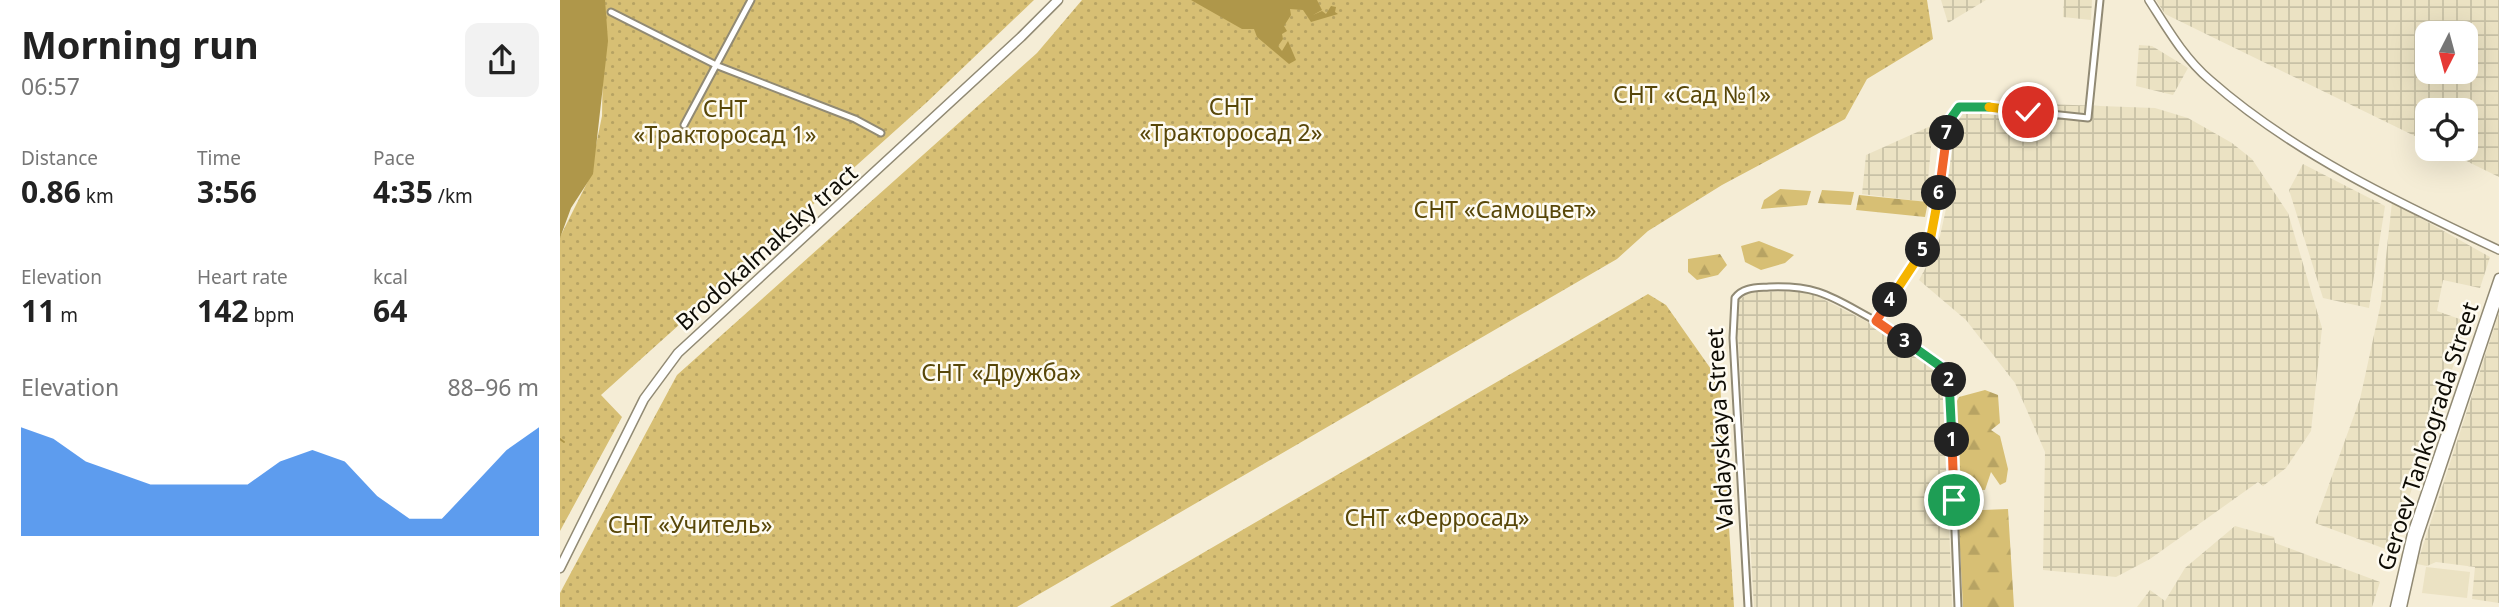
<!DOCTYPE html>
<meta charset="utf-8">
<style>
body{margin:0;font-family:"Noto Sans",sans-serif;background:#f2f2f2;color:#222;height:100vh;display:flex;flex-direction:column;font-size:26px;white-space:nowrap}
*{box-sizing:border-box;margin:0}
p{font-size:23px;color:#767676}
.icon{flex:none;width:38px;height:38px;fill:none;stroke:currentColor;stroke-width:2;stroke-linecap:round;stroke-linejoin:round}
.map{position:relative;flex:1;overflow:hidden}
.side{display:flex;flex-direction:column;background:#fff;width:560px}
.side>*{flex:none}
.needle{width:46px;rotate:186deg}
.buttons{position:absolute;left:1855px;top:21px;display:grid;gap:14px}
.buttons a{display:grid;place-items:center;width:63px;height:63px;border-radius:14px;background:#fff;box-shadow:0 7px 28px #0002;font-size:35px}
.pin{position:absolute;display:grid;place-items:center;width:60px;height:60px;color:#fff;margin:-30px;border:4px solid #fff;border-radius:50%;box-shadow:0 2px 7px #0007}
.km{position:absolute;width:35px;height:35px;margin:-18px;border-radius:50%;background:#222;color:#fff;font-size:19px;line-height:35px;text-align:center}
.round{display:grid;place-items:center;flex:none;width:74px;height:74px;border-radius:14px;background:#f2f2f2}
.overview{display:flex;align-items:center;justify-content:space-between;height:119px;padding:0 21px}
h1{font-size:38px;font-weight:700;line-height:52px}
.figures{display:grid;grid-template-columns:repeat(3,1fr);gap:10px;height:119px;padding:7px 21px}
.figures div{display:grid;align-content:center}
.figures b{font-size:30px;font-weight:700}
.figures small{font-size:19px;font-weight:400}
.figures p{font-size:19px}
.chart{height:196px;padding:14px 21px}
.chart p{display:flex;justify-content:space-between}
.chart svg{width:100%;height:126px;margin-top:7px;fill:#1a73e8;opacity:.7}
main{display:flex;flex:1;min-height:0}
.map>svg:first-child{display:block}
</style>
<main>
<section class="side">
<div class="overview"><div><h1>Morning run</h1><p>06:57</p></div><a class="round"><svg class="icon" aria-label="share" viewBox="0 0 24 24"><path d="M12 15V3M7 8l5-5 5 5M5 13v7h14v-7"/></svg></a></div>
<div class="figures">
<div><p>Distance</p><b>0.86<small> km</small></b></div>
<div><p>Time</p><b>3:56</b></div>
<div><p>Pace</p><b>4:35<small> /km</small></b></div>
</div>
<div class="figures">
<div><p>Elevation</p><b>11<small> m</small></b></div>
<div><p>Heart rate</p><b>142<small> bpm</small></b></div>
<div><p>kcal</p><b>64</b></div>
</div>
<div class="chart"><p><span>Elevation</span>88–96 m</p>
<svg viewBox="0 0 160 44" preserveAspectRatio="none"><path d="M0 44V6L10 10L20 18L30 22L40 26L50 26L60 26L70 26L80 18L90 14L100 18L110 30L120 38L130 38L140 26L150 14L160 6V44z"/></svg>
</div>
</section>
<div class="map">
<svg width="1939" height="607" viewBox="0 0 1939 607">
<defs>
<pattern id="industrial-grid" width="8" height="8" patternUnits="userSpaceOnUse" patternTransform="scale(1.75)"><rect width="8" height="8" fill="#ebe2c3"/><path d="M0 4h8M4 0v8" fill="none" stroke="#c8c1a6"/></pattern>
<pattern id="forest-firs" width="22" height="20" patternUnits="userSpaceOnUse" patternTransform="scale(1.75)"><rect width="22" height="20" fill="#d7bf74"/><path d="M5 1l3.5 6h-7zM16 11l3.5 6h-7z" fill="#b7a363"/></pattern>
<pattern id="park-dots" width="8" height="8" patternUnits="userSpaceOnUse" patternTransform="scale(1.75)"><rect width="8" height="8" fill="#d7bf74"/><path d="M2 2h.1M6 6h.1" fill="none" stroke="#b7a363" stroke-width="1.8" stroke-linecap="round"/></pattern>
</defs>
<rect width="100%" height="100%" fill="#f5edd6"/>
<!-- built -->
<path fill="#ebe2c3" d="M 1866,567 L 1910,572 L 1907,598 L 1862,593 Z"/>
<!-- industrial -->
<path fill="url(#industrial-grid)" fill-rule="evenodd" d="M 1381,0 L 1426,0 L 1388,23 Z
M 1504,0 L 1532,0 L 1531,20 L 1503,17 Z
M 1596,0 L 1939,0 L 1939,177 L 1882,149 L 1906,149 L 1906,110 L 1867,110 L 1867,142 L 1605,14 ZM 1867,33 L 1906,33 L 1906,72 L 1867,72 Z
M 1579,45 L 1592,46 L 1628,68 L 1613,95 L 1576,86 Z
M 1401,101 L 1595,108 L 1628,118 L 1672,143 L 1692,159 L 1728,213 L 1762,328 L 1751,431 L 1726,468 L 1703,486 L 1698,482 L 1590,559 L 1556,577 L 1483,570 L 1485,452 L 1455,383 L 1406,320 L 1359,280 L 1378,245 L 1386,209 L 1382,196 L 1390,107 Z
M 1373,125 L 1366,202 L 1302,194 L 1306,155 Z
M 1743,164 L 1825,206 L 1809,308 L 1763,298 L 1729,190 Z
M 1832,202 L 1930,257 L 1920,288 L 1883,280 L 1877,311 L 1908,322 L 1831,551 L 1755,523 L 1800,399 L 1821,303 Z
M 1247,291 L 1310,323 L 1377,367 L 1384,378 L 1392,607 L 1194,607 L 1176,302 L 1190,292 Z
M 1939,313 L 1939,603 L 1912,599 L 1915,567 L 1876,562 L 1867,566 L 1857,564 Z
M 1675,526 L 1714,537 L 1715,543 L 1820,582 L 1812,607 L 1577,607 L 1590,590 L 1605,601 L 1625,568 Z"/>
<!-- forest -->
<path fill="url(#forest-firs)" d="M 1220,189 L 1251,191 L 1247,205 L 1201,209 L 1204,200 Z
M 1262,190 L 1294,192 L 1291,205 L 1258,203 Z
M 1299,195 L 1368,202 L 1365,217 L 1296,210 Z
M 1199,241 L 1234,255 L 1225,263 L 1201,270 L 1185,262 L 1181,246 Z
M 1160,254 L 1167,265 L 1158,275 L 1137,280 L 1128,272 L 1128,259 Z
M 1425,390 L 1438,395 L 1440,423 L 1431,430 L 1440,436 L 1448,469 L 1446,482 L 1440,485 L 1431,472 L 1425,490 L 1406,489 L 1396,495 L 1395,405 L 1399,397 Z
M 1448,509 L 1454,607 L 1403,607 L 1398,511 Z"/>
<!-- park -->
<path fill="url(#park-dots)" d="M 44,0 L 474,0 L 366,103 L 41,395 L 62,417 L 0,531 L 0,237 L 29,179 L 42,116 Z
M 522,0 L 1367,0 L 1373,39 L 1307,79 L 1285,119 L 1162,185 L 1088,231 L 1057,259 L 457,607 L 0,607 L 0,593 L 117,375 L 477,53 Z
M 1088,294 L 1106,305 L 1160,382 L 1174,607 L 550,607 Z"/>
<!-- water -->
<path fill="#af974a" d="M 0,0 L 45,0 L 48,41 L 33,174 L 11,208 L 0,238 Z
M 631,0 L 757,0 L 762,10 L 753,15 L 762,11 L 766,14 L 771,6 L 776,7 L 775,12 L 778,14 L 751,22 L 743,10 L 730,9 L 731,15 L 724,26 L 727,31 L 722,34 L 723,39 L 718,46 L 722,51 L 728,41 L 736,60 L 729,64 L 697,37 L 694,29 L 682,29 Z"/>
<g fill="none" stroke-linecap="round" stroke-linejoin="round">
<!-- stream -->
<path stroke="#af974a" stroke-width="2" d="M 0,439 L 4,442"/>
<!-- street casing -->
<g stroke="#918a74" stroke-width="9">
<path id="street" d="M 51,12 L 158,66 L 295,119 L 321,133
M 124,125 L 191,0
M 1316,321 L 1380,366 L 1389,378 L 1398,607
M 1188,607 L 1173,338 L 1175,298 C 1183,287 1196,288 1209,287 C 1260,285 1273,298 1316,321 L 1372,236 L 1389,121 L 1399,107 L 1407,105 L 1528,118 L 1540,0"/>
</g>
<!-- secondary casing -->
<g stroke="#918a74" stroke-width="10">
<path id="secondary" d="M 1589,0 C 1607,28 1624,58 1650,80 C 1734,154 1839,203 1939,250"/>
</g>
<!-- primary casing -->
<g stroke="#918a74" stroke-width="11">
<path id="primary" d="M 0,568 L 84,399 L 118,353 L 461,37 L 498,0
M 1835,607 L 1852,534 L 1939,278
M 1842,607 L 1857,540 L 1939,294"/>
</g>
<!-- street -->
<use href="#street" stroke="#fff" stroke-width="5"/>
<!-- secondary -->
<use href="#secondary" stroke="#fff" stroke-width="7"/>
<!-- primary -->
<use href="#primary" stroke="#fff" stroke-width="8"/>
</g>
<g fill="none" stroke-linecap="round" stroke-linejoin="round">
<!-- split-1 casing -->
<g stroke="#fff" stroke-width="14">
<path id="split-1" d="M 1392,440 L 1394,500"/>
</g>
<!-- split-2 casing -->
<g stroke="#fff" stroke-width="14">
<path id="split-2" d="M 1389,380 L 1392,440"/>
</g>
<!-- split-3 casing -->
<g stroke="#fff" stroke-width="14">
<path id="split-3" d="M 1345,341 L 1380,366 L 1389,380"/>
</g>
<!-- split-4 casing -->
<g stroke="#fff" stroke-width="14">
<path id="split-4" d="M 1330,300 L 1316,321 L 1345,341"/>
</g>
<!-- split-5 casing -->
<g stroke="#fff" stroke-width="14">
<path id="split-5" d="M 1330,300 L 1363,250"/>
</g>
<!-- split-6 casing -->
<g stroke="#fff" stroke-width="14">
<path id="split-6" d="M 1363,250 L 1371,236 L 1379,193"/>
</g>
<!-- split-7 casing -->
<g stroke="#fff" stroke-width="14">
<path id="split-7" d="M 1379,193 L 1387,133"/>
</g>
<!-- split-8 casing -->
<g stroke="#fff" stroke-width="14">
<path id="split-8" d="M 1387,133 L 1389,121 L 1399,107 L 1429,107"/>
</g>
<!-- split-9 casing -->
<g stroke="#fff" stroke-width="14">
<path id="split-9" d="M 1429,107 L 1468,112"/>
</g>
<!-- split-1 -->
<use href="#split-1" stroke="#f0652b" stroke-width="9"/>
<!-- split-2 -->
<use href="#split-2" stroke="#22a559" stroke-width="9"/>
<!-- split-3 -->
<use href="#split-3" stroke="#22a559" stroke-width="9"/>
<!-- split-4 -->
<use href="#split-4" stroke="#f0652b" stroke-width="9"/>
<!-- split-5 -->
<use href="#split-5" stroke="#f5b400" stroke-width="9"/>
<!-- split-6 -->
<use href="#split-6" stroke="#f5b400" stroke-width="9"/>
<!-- split-7 -->
<use href="#split-7" stroke="#f0652b" stroke-width="9"/>
<!-- split-8 -->
<use href="#split-8" stroke="#22a559" stroke-width="9"/>
<!-- split-9 -->
<use href="#split-9" stroke="#f5b400" stroke-width="9"/>
</g>
<g text-anchor="middle" dominant-baseline="central" stroke-width="5" stroke-linejoin="round" paint-order="stroke">
<!-- park labels -->
<g font-size="23" fill="#584709" stroke="#fefbf1">
<text x="1132" y="94">СНТ «Сад №1»</text>
<text x="671" y="106">СНТ<tspan x="671" dy="26">«Тракторосад 2»</tspan></text>
<text x="165" y="108">СНТ<tspan x="165" dy="26">«Тракторосад 1»</tspan></text>
<text x="945" y="209">СНТ «Самоцвет»</text>
<text x="441" y="372">СНТ «Дружба»</text>
<text x="877" y="517">СНТ «Ферросад»</text>
<text x="130" y="524">СНТ «Учитель»</text>
</g>
<!-- street labels -->
<g font-size="23" fill="#0e0c05" stroke="#fefbf1">
<text transform="translate(206 247) rotate(-42)">Brodokalmaksky tract</text>
<text transform="translate(1159 429) rotate(-93)">Valdayskaya Street</text>
<text transform="translate(1867 436) rotate(-72)">Geroev Tankograda Street</text>
</g>
</g>
</svg>
<div class="buttons">
<a><svg class="needle" viewBox="-14 -14 28 28"><path d="M0-13l5 13h-10z" fill="#e53935"/><path d="M0 13l5-13h-10z" fill="#767676"/></svg></a>
<a><svg class="icon" aria-label="locate" viewBox="0 0 24 24"><circle cx="12" cy="12" r="6"/><path d="M12 2v4M12 18v4M2 12h4M18 12h4"/></svg></a>
</div>
<div class="pin" style="left:1394px;top:500px;background:#1e9e55"><svg class="icon" aria-label="arrive" viewBox="0 0 24 24"><path d="M6 21V4h12l-3 4 3 4H6"/></svg></div>
<div class="pin" style="left:1468px;top:112px;background:#d93025"><svg class="icon" aria-label="check" viewBox="0 0 24 24"><path d="M5 12l5 5 9-10"/></svg></div>
<b class="km" style="left:1392px;top:440px">1</b>
<b class="km" style="left:1389px;top:380px">2</b>
<b class="km" style="left:1345px;top:341px">3</b>
<b class="km" style="left:1330px;top:300px">4</b>
<b class="km" style="left:1363px;top:250px">5</b>
<b class="km" style="left:1379px;top:193px">6</b>
<b class="km" style="left:1387px;top:133px">7</b>
</div>
</main>
